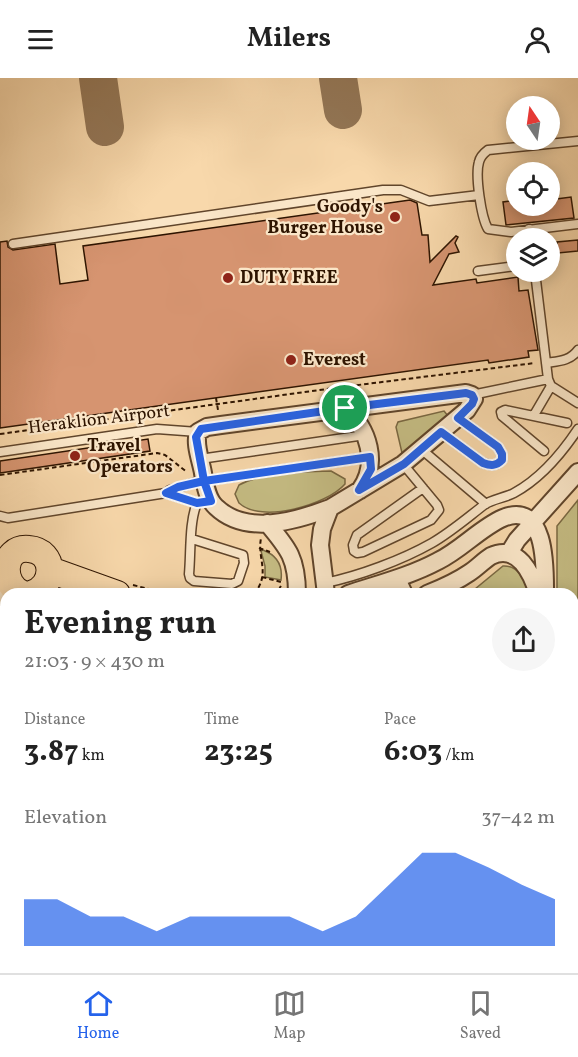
<!DOCTYPE html>
<meta charset="utf-8">
<style>
body{margin:0;font-family:Vollkorn,serif;background:#f6f6f6;color:#222;height:100vh;display:flex;flex-direction:column;font-size:22px;white-space:nowrap}
*{box-sizing:border-box;margin:0}
p{font-size:20px;color:#767676}
.icon{flex:none;width:33px;height:33px;fill:none;stroke:currentColor;stroke-width:2;stroke-linecap:round;stroke-linejoin:round}
.map{position:relative;flex:1;overflow:hidden}
.details{position:absolute;left:0px;top:510px;width:579px;height:386px;display:flex;flex-direction:column;background:#fff;border-radius:18px 18px 0 0;box-shadow:0 3px 15px #0003}
.details>*{flex:none}
.needle{width:39px;rotate:347deg}
.fabs{position:absolute;left:506px;top:18px;display:grid;gap:12px}
.fabs a{display:grid;place-items:center;width:54px;height:54px;border-radius:50%;background:#fff;box-shadow:0 3px 15px #0003;font-size:30px}
.pin{position:absolute;display:grid;place-items:center;width:51px;height:51px;color:#fff;margin:-26px;border:3px solid #fff;border-radius:50%;box-shadow:0 2px 6px #0007}
.round{display:grid;place-items:center;flex:none;width:63px;height:63px;border-radius:32px;background:#f6f6f6}
.headline{display:flex;align-items:center;justify-content:space-between;height:102px;padding:0 24px}
h1{font-size:33px;font-weight:700;line-height:45px}
.metrics{display:grid;grid-template-columns:repeat(3,1fr);gap:9px;height:102px;padding:6px 24px}
.metrics div{display:grid;align-content:center}
.metrics b{font-size:30px;font-weight:700}
.metrics small{font-size:16px;font-weight:400}
.metrics p{font-size:16px}
.chart{height:168px;padding:12px 24px}
.chart p{display:flex;justify-content:space-between}
.chart svg{width:100%;height:108px;margin-top:6px;fill:#2563eb;opacity:.7}
header{display:flex;justify-content:space-between;align-items:center;height:78px;padding:0 24px;background:#fff;font-size:27px;font-weight:700}
.tabs{display:flex;justify-content:space-around;align-items:center;height:84px;border-top:2px solid #e0e0e0;background:#fff;font-size:16px;color:#767676}
.tabs a{display:grid;justify-items:center;gap:3px}
.tabs .active{color:#2563eb}
.map>svg:first-child{display:block}
</style>
<header><svg class="icon" aria-label="menu" viewBox="0 0 24 24"><path d="M4 6h16M4 12h16M4 18h16"/></svg>Milers<svg class="icon" aria-label="person" viewBox="0 0 24 24"><circle cx="12" cy="8" r="4"/><path d="M4 21q1-7 8-7t8 7"/></svg></header>
<div class="map">
<svg width="578" height="895" viewBox="0 0 578 895">
<rect width="100%" height="100%" fill="#f8d8ab"/>
<filter id="stains"><feTurbulence type="fractalNoise" baseFrequency=".00333" numOctaves="4"/><feColorMatrix values="0 0 0 0 .2 0 0 0 0 .09 0 0 0 0 .02 0 0 0 .5 -.17"/></filter>
<radialGradient id="worn" r=".72"><stop offset=".6" stop-color="#630" stop-opacity="0"/><stop offset="1" stop-color="#630" stop-opacity=".3"/></radialGradient>
<!-- green -->
<path fill="#c5bc83" stroke="#7a6842" stroke-width="1.5" d="M 444,333 L 448,338 L 405,376 L 402,375 L 396,349 L 398,344 Z
M 331,393 L 345,401 L 345,406 C 327,427 261,446 239,425 L 235,416 L 239,407 C 262,394 305,394 331,393 Z
M 578,422 L 578,632 L 573,632 L 573,516 L 557,516 L 557,448 Z
M 263,472 C 276,477 283,487 281,502 L 265,499 L 265,488 L 261,473 Z
M 503,488 C 519,487 525,503 529,516 L 469,516 Z
M 405,890 L 550,890 L 550,895 L 406,895 Z"/>
<g fill="none" stroke-linecap="round" stroke-linejoin="round">
<!-- taxiway -->
<path stroke="#937656" stroke-width="38" d="M 98,0 L 105,49
M 338,0 L 343,32"/>
</g>
<!-- building -->
<path fill="#d69470" stroke="#2e1400" stroke-width="1.5" d="M 571,119 L 574,140 L 506,147 L 503,124 L 516,122 L 516,128 L 549,128 L 549,122 Z
M 410,122 L 417,125 L 422,157 L 428,157 L 430,184 L 456,158 L 458,159 L 455,165 L 459,174 L 449,176 L 433,207 L 476,201 L 477,205 L 518,199 L 519,213 L 528,212 L 538,272 L 528,273 L 529,279 L 489,285 L 488,282 L 0,350 L 0,164 L 7,163 L 8,169 L 13,172 L 55,166 L 60,206 L 88,202 L 83,168 Z
M 578,162 L 578,173 L 558,175 L 557,164 Z
M 148,361 L 150,373 L 0,395 L 0,383 Z"/>
<g fill="none" stroke-linecap="round" stroke-linejoin="round">
<!-- service casing -->
<g stroke="#60452b" stroke-width="11">
<path id="service" d="M 578,63 L 488,72 C 484,75 480,79 479,84 C 475,97 481,139 488,151 L 511,154 L 578,146
M 529,151 L 530,160
M 13,166 L 383,112 L 401,112 L 429,123 L 479,117
M 478,193 L 516,188
M 535,194 L 548,301 L 551,308 L 578,325
M 546,285 C 559,283 570,283 578,272
M 472,317 L 548,301
M 534,337 L 551,308
M 441,354 L 483,385 C 492,388 496,388 502,382 L 502,376 L 498,369 L 458,340
M 421,371 L 486,426
M 544,373 L 502,338 L 501,334 L 505,332 L 567,345
M 0,374 L 157,351 L 198,354
M 200,381 L 365,357
M 403,386 L 437,427 L 439,432 L 431,442 L 363,474 L 357,475 L 354,473 L 353,467 L 357,457 L 423,410
M 166,415 L 197,425
M 0,438 L 8,440 L 166,415 L 170,412 L 197,404 L 370,379
M 192,461 L 243,477 L 244,485 L 238,503 L 232,506 L 194,503 L 190,500 L 189,496 C 191,475 189,444 197,425 L 211,423
M 325,505 C 359,498 402,482 432,465 C 451,454 467,440 484,427 C 492,421 505,420 514,415 C 540,401 562,375 578,351
M 0,523 L 7,507
M 0,557 L 6,547
M 573,576 L 578,576
M 573,638 L 578,638
M 573,648 L 578,658
M 0,737 L 6,738
M 394,890 L 394,895"/>
</g>
<!-- minor casing -->
<g stroke="#60452b" stroke-width="20">
<path id="minor" d="M 345,331 C 369,350 379,386 360,412
M 267,445 C 289,471 297,481 297,516
M 509,475 L 517,462 L 578,394
M 397,501 L 404,516
M 326,516 L 320,467 L 322,451 L 330,430 L 403,386 L 467,332 L 474,321 L 472,317 L 466,315 L 221,347 L 207,349 L 198,354 C 194,366 201,383 203,395 C 205,406 207,421 216,429 C 246,458 296,443 330,430
M 348,516 C 378,506 410,498 438,483 C 461,472 480,450 503,440 C 547,422 545,491 545,516
M 427,516 C 442,510 456,504 469,495 C 477,490 483,483 491,478 C 518,465 532,496 538,516
M 555,890 L 555,895"/>
</g>
<!-- primary casing -->
<g stroke="#2e1400" stroke-width="28">
<path id="primary" d="M 50,492 L 117,516
M 23,516 C 0,508 1,468 29,471 C 56,473 56,509 31,516
M 334,895 L 334,890
M 359,895 L 359,890"/>
</g>
<!-- path -->
<path stroke="#2e1400" stroke-width="2" stroke-dasharray="4.5 3" stroke-linecap="butt" d="M 216,320 L 218,332
M 0,356 L 334,310 L 535,285
M 0,397 L 157,375 L 165,377 L 187,394
M 259,470 L 270,474
M 262,499 L 281,504
M 133,507 L 168,516
M 254,516 C 271,495 257,482 261,460
M 275,516 L 281,508"/>
<!-- service -->
<use href="#service" stroke="#fae6c8" stroke-width="8"/>
<!-- minor -->
<use href="#minor" stroke="#fae6c8" stroke-width="16"/>
<!-- primary -->
<use href="#primary" stroke="#f8d8ab" stroke-width="26"/>
</g>
<g fill="none" stroke-linecap="round" stroke-linejoin="round">
<!-- route casing -->
<g stroke="#fff" stroke-width="12">
<path id="route" d="M 345,330 L 201,351 L 196,359 L 204,403 L 178,409 L 166,415 L 197,425 L 211,423 L 204,403 L 370,379 L 371,391 L 359,412 L 404,386 L 441,354 L 483,385 C 491,388 496,388 502,382 L 502,376 L 498,369 L 458,340 L 472,326 L 474,321 L 472,317 L 466,315 L 345,330"/>
</g>
<!-- route -->
<use href="#route" stroke="#2563eb" stroke-width="8"/>
</g>
<!-- markers -->
<g fill="#8f2418" stroke="#fae6c8" stroke-width="2">
<circle cx="395" cy="139" r="6"/>
<circle cx="228" cy="200" r="6"/>
<circle cx="291" cy="282" r="6"/>
<circle cx="75" cy="378" r="6"/>
</g>
<g text-anchor="middle" dominant-baseline="central" stroke-width="4.5" stroke-linejoin="round" paint-order="stroke">
<!-- poi labels -->
<g font-size="18" font-weight="bold" fill="#2e1400" stroke="#fae6c8" text-anchor="start">
<text x="383" y="129" text-anchor="end">Goody's<tspan x="383" dy="21">Burger House</tspan></text>
<text x="240" y="200">DUTY FREE</text>
<text x="303" y="282">Everest</text>
<text x="87" y="368">Travel<tspan x="87" dy="21">Operators</tspan></text>
</g>
<!-- street labels -->
<g font-size="18" fill="#2e1400" stroke="#fae6c8">
<text transform="translate(99 342) rotate(-7)">Heraklion Airport</text>
</g>
</g>
<rect width="100%" height="100%" filter="url(#stains)"/>
<rect width="100%" height="100%" fill="url(#worn)"/>
</svg>
<div class="fabs">
<a><svg class="needle" viewBox="-14 -14 28 28"><path d="M0-13l5 13h-10z" fill="#e53935"/><path d="M0 13l5-13h-10z" fill="#767676"/></svg></a>
<a><svg class="icon" aria-label="locate" viewBox="0 0 24 24"><circle cx="12" cy="12" r="6"/><path d="M12 2v4M12 18v4M2 12h4M18 12h4"/></svg></a>
<a><svg class="icon" aria-label="layers" viewBox="0 0 24 24"><path d="M12 4l9 5-9 5-9-5zM3 14l9 5 9-5"/></svg></a>
</div>
<div class="pin" style="left:345px;top:330px;background:#1e9e55"><svg class="icon" aria-label="arrive" viewBox="0 0 24 24"><path d="M6 21V4h12l-3 4 3 4H6"/></svg></div>
<section class="details">
<div class="headline"><div><h1>Evening run</h1><p>21:03 · 9 × 430 m</p></div><a class="round"><svg class="icon" aria-label="share" viewBox="0 0 24 24"><path d="M12 15V3M7 8l5-5 5 5M5 13v7h14v-7"/></svg></a></div>
<div class="metrics">
<div><p>Distance</p><b>3.87<small> km</small></b></div>
<div><p>Time</p><b>23:25</b></div>
<div><p>Pace</p><b>6:03<small> /km</small></b></div>
</div>
<div class="chart"><p><span>Elevation</span>37–42 m</p>
<svg viewBox="0 0 160 44" preserveAspectRatio="none"><path d="M0 44V25L10 25L20 32L30 32L40 38L50 32L60 32L70 32L80 32L90 38L100 32L110 19L120 6L130 6L140 12L150 19L160 25V44z"/></svg>
</div>
</section>
</div>
<nav class="tabs">
<a class="active"><svg class="icon" aria-label="home" viewBox="0 0 24 24"><path d="M3 11l9-7 9 7M6 9v11h12V9"/></svg>Home</a>
<a><svg class="icon" aria-label="map" viewBox="0 0 24 24"><path d="M3 6l6-2 6 2 6-2v14l-6 2-6-2-6 2zM9 4v14M15 6v14"/></svg>Map</a>
<a><svg class="icon" aria-label="saved" viewBox="0 0 24 24"><path d="M7 4h10v16l-5-4-5 4z"/></svg>Saved</a>
</nav>
